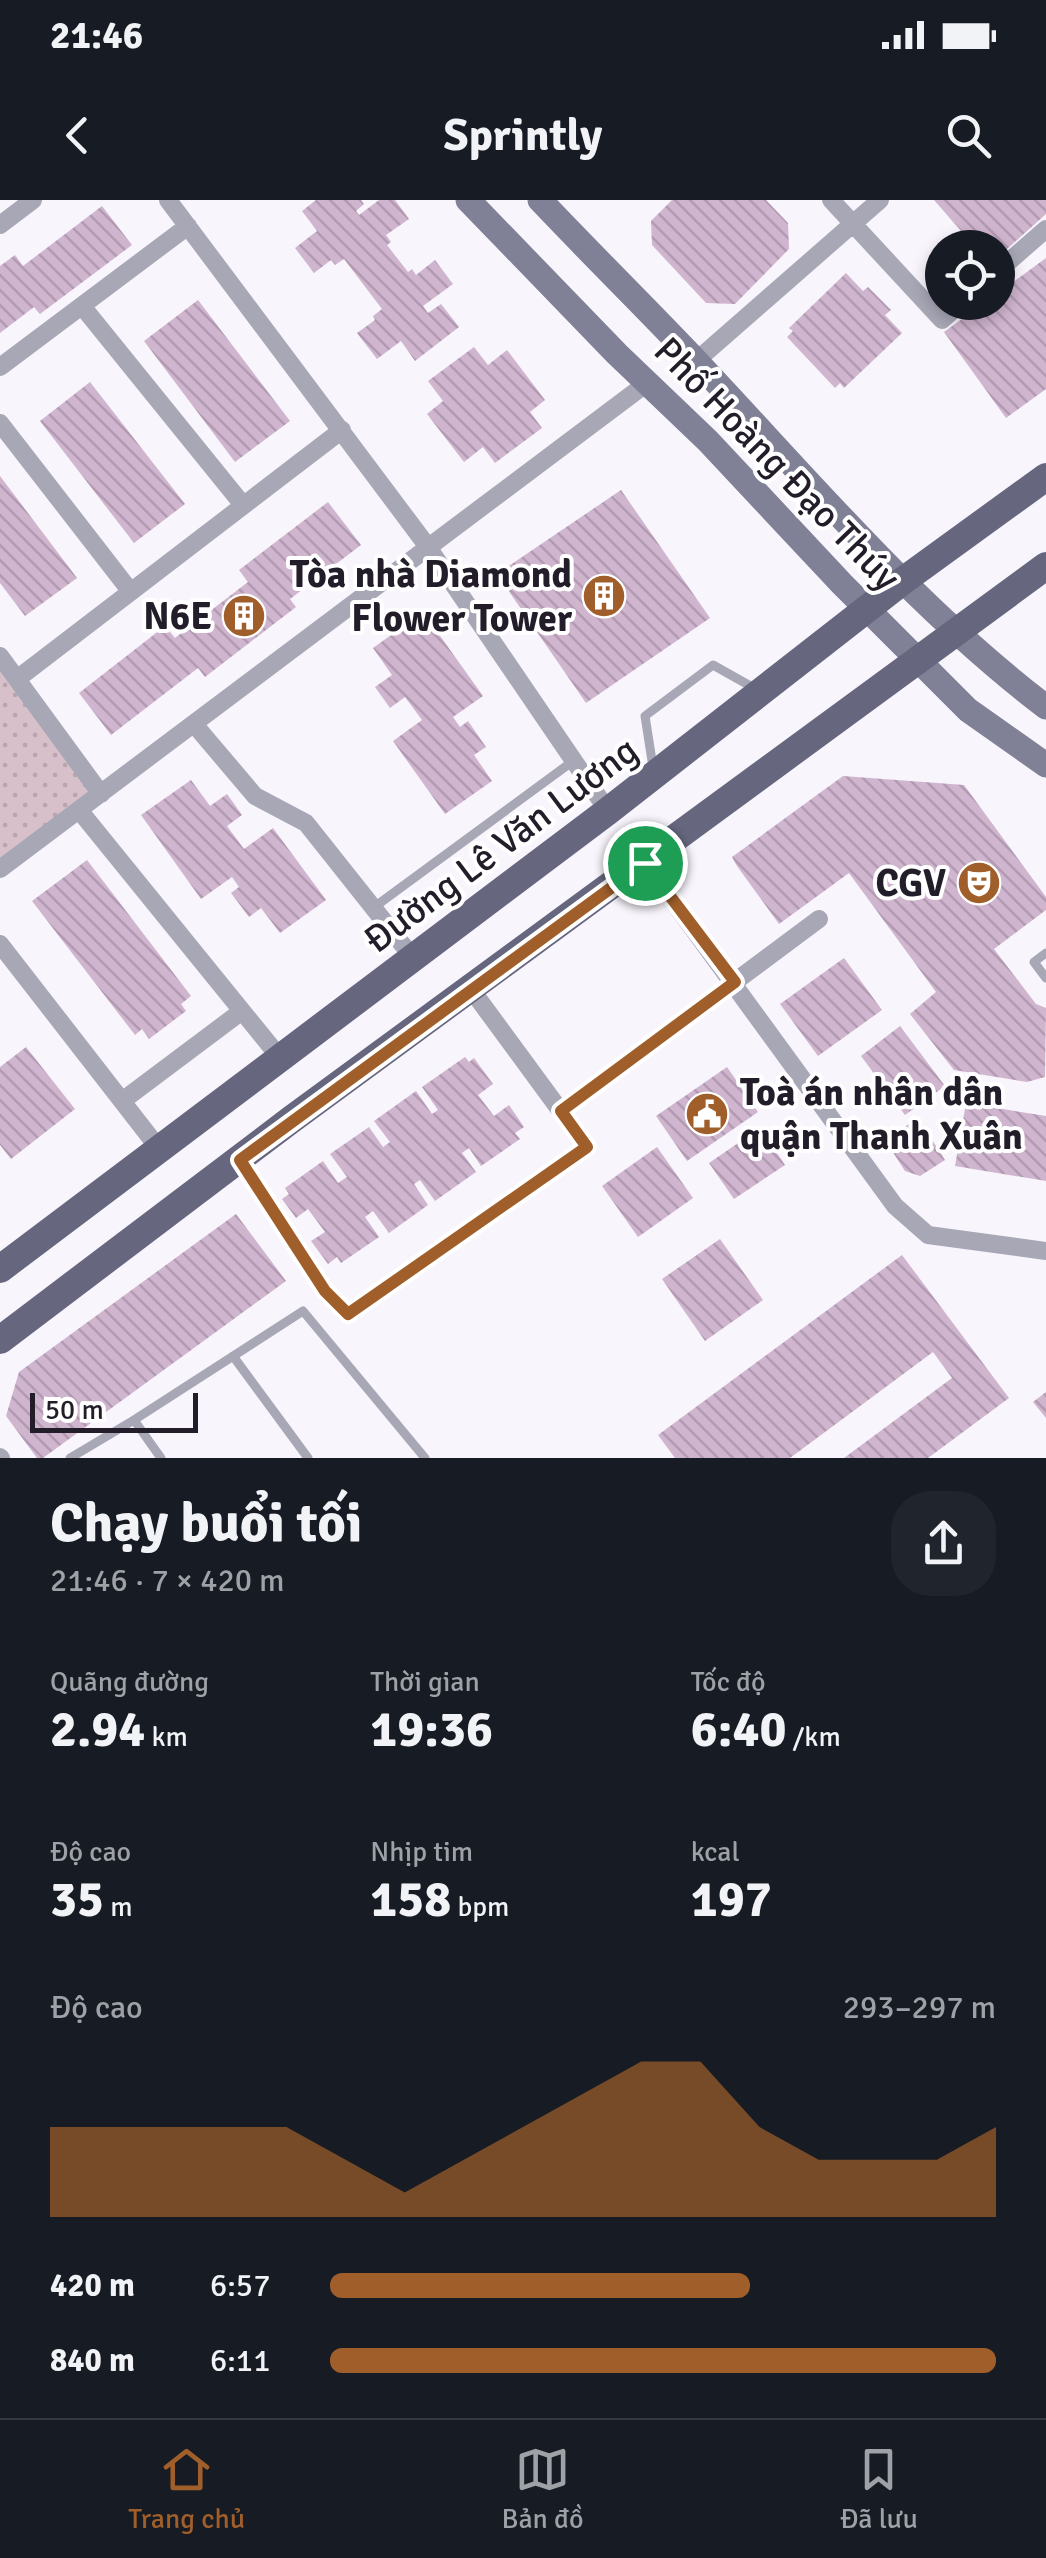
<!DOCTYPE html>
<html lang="vi">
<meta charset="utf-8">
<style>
body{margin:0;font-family:Signika,sans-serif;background:#20242c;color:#f1f3f6;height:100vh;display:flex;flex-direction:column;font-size:38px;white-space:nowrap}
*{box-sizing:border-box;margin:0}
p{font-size:32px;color:#9ea1a6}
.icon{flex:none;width:55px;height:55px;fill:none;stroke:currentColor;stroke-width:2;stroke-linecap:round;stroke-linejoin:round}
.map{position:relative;height:1258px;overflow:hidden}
.sheet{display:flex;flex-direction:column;background:#171b24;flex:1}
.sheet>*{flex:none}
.fabs{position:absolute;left:925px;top:30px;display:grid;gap:20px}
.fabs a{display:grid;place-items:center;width:90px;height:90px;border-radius:50%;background:#171b24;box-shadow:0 5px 15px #0003;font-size:50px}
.scale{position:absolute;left:30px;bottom:25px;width:168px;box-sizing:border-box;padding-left:10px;border:5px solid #221d29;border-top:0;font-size:28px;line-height:35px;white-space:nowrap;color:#221d29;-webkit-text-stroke:8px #fff;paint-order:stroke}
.pin{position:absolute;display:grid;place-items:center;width:85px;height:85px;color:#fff;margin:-42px;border:5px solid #fff;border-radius:50%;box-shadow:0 2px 10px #0007}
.round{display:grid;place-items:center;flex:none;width:105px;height:105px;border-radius:40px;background:#20242c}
.overview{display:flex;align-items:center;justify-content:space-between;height:170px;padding:0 50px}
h1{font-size:55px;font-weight:800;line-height:75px}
.figures{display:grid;grid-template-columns:repeat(3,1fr);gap:15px;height:170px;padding:10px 50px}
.figures div{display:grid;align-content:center}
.figures b{font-size:50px;font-weight:800}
.figures small{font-size:28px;font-weight:400}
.figures p{font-size:28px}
.chart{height:280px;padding:20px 50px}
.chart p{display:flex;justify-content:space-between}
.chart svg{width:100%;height:180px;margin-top:10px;fill:#a05f2a;opacity:.7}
ul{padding:0 50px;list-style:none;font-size:32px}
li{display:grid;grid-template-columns:160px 120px 1fr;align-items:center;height:75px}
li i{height:25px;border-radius:12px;background:#a05f2a}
.status{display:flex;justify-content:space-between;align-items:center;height:70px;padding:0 50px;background:#171b24;direction:ltr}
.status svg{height:28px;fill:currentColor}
header{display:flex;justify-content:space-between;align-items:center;height:130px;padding:0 50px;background:#171b24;font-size:45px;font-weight:800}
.dock{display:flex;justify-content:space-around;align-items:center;height:140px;border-top:2px solid #363941;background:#171b24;font-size:28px;color:#9ea1a6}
.dock a{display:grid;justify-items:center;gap:5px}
.dock .selected{color:#a05f2a}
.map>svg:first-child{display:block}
</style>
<div class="status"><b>21:46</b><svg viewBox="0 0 49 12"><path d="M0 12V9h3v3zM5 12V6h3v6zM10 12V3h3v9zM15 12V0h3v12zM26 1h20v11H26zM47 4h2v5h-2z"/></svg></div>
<header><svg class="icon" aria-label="back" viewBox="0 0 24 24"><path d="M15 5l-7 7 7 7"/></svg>Sprintly<svg class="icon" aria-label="search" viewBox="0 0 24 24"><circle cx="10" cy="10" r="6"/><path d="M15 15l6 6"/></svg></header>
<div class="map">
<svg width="1046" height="1258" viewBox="0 0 1046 1258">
<defs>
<pattern id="grass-dots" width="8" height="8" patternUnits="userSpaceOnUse" patternTransform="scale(2.5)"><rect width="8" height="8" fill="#d8c0ca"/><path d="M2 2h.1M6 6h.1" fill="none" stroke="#b9a5ae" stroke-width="1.8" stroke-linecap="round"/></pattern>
<pattern id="building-back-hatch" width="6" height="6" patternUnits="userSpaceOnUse" patternTransform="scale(2.5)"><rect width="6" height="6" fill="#d0b5cf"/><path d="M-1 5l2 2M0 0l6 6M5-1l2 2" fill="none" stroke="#b29bb2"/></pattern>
</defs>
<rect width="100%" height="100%" fill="#f8f5fc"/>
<!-- grass -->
<path fill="url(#grass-dots)" d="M 0,456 L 101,594 L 0,669 Z"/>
<!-- building -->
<path fill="url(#building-back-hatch)" d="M 316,0 L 361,0 L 364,4 L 356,11 L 359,15 L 379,0 L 395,0 L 409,19 L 386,35 L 391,42 L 387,45 L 408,72 L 412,69 L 416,75 L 435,60 L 453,84 L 423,106 L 428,113 L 441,104 L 459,127 L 415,161 L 401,141 L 377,159 L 357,133 L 375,120 L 373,116 L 382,109 L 344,59 L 335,65 L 331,60 L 314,73 L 295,48 L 317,31 L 302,11 Z
M 672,0 L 766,0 L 788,23 L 789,49 L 735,104 L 706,103 L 652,45 L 651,21 Z
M 934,0 L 1046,0 L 1046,14 L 998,57 L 998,48 L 976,48 Z
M 102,6 L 132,45 L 40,114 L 34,107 L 0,133 L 0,66 L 15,55 L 23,66 Z
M 1046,58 L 1046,189 L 1006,218 L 944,132 L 985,102 L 998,102 L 998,93 Z
M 846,73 L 863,91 L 868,87 L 891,110 L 885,115 L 902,133 L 844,188 L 840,183 L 835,188 L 787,137 L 793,131 L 789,128 Z
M 198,100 L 290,221 L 235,262 L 144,141 Z
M 474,147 L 488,165 L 507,150 L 545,200 L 530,212 L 542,228 L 495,263 L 483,247 L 464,262 L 427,214 L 443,201 L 428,181 Z
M 90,182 L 185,304 L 134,343 L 40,221 Z
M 0,276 L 77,378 L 25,416 L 0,383 Z
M 621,290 L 710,418 L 586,503 L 497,374 Z
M 328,302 L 361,345 L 290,399 L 296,407 L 205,477 L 198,468 L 111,535 L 79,493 L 165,426 L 175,438 L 248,382 L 239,370 Z
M 423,412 L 483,496 L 453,517 L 460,527 L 468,521 L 486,547 L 474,555 L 492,581 L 445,614 L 393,541 L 422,520 L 405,497 L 390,508 L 375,487 L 392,475 L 373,448 Z
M 843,576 L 964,585 L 1046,697 L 1046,710 L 994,749 L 1036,804 L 1046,808 L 1045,877 L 1027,882 L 954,870 L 910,814 L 936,792 L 849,673 L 779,724 L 737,666 L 732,657 Z
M 191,580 L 210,606 L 227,594 L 242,615 L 227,626 L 244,649 L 273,628 L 326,700 L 280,733 L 261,708 L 249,717 L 231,693 L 239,687 L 232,677 L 201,699 L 141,615 Z
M 87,660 L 191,796 L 181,804 L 186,811 L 149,839 L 142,829 L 135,835 L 32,701 Z
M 844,758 L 882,810 L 818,856 L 780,804 Z
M 900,826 L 945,886 L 905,915 L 861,856 Z
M 26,847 L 75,909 L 11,959 L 0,945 L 0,867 Z
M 465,857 L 469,862 L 474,858 L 493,884 L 478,895 L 494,916 L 509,905 L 524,927 L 515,933 L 520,939 L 481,966 L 469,948 L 462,953 L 476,972 L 435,1001 L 420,980 L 414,984 L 428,1005 L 389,1033 L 373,1011 L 365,1017 L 379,1037 L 341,1063 L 337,1057 L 328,1064 L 311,1041 L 325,1032 L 308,1009 L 296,1018 L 282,999 L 289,994 L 285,988 L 323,961 L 338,983 L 347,977 L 330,954 L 369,927 L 383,947 L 390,942 L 374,921 L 416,891 L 432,914 L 438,910 L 422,887 Z
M 727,867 L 758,912 L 687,961 L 656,916 Z
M 966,903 L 1046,916 L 1046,981 L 955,966 Z
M 918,918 L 945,960 L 920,976 L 905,971 L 885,940 Z
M 760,928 L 785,965 L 734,999 L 709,963 Z
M 657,947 L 693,998 L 638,1037 L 602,986 Z
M 236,1014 L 286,1081 L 43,1258 L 37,1258 L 6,1216 L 19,1172 Z
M 720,1039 L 763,1100 L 705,1141 L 662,1079 Z
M 902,1055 L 1009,1198 L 928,1258 L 844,1258 L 952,1178 L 933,1152 L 790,1258 L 675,1258 L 658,1235 Z
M 1046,1192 L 1046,1218 L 1033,1202 Z"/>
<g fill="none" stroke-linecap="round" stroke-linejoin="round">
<!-- lane -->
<path stroke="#a7a7b6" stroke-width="9" d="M 653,567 L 645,516 L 713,465 L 754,488
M 373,708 L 573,561
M 1046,753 L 1034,762 L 1046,778
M 242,962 L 325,1091 L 348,1114 L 587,947
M 233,1156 L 308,1258
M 134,1220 L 161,1258
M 70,1258 L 134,1220 L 303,1111 L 425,1258"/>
<!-- street -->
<path stroke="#a7a7b6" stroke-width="18" d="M 168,0 L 428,347 L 608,611
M 831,0 L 942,120 L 962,102
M 0,25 L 33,0
M 998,71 L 1046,29
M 82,106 L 243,305
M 696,161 L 880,0
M 0,167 L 188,26
M 0,223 L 131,392
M 0,456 L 101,594
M 17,479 L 342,230
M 194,524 L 255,596 L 306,623 L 414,759
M 79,610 L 281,859
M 645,663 L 895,1006 L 928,1035 L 1046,1051
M 0,669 L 647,183
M 0,744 L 160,950
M 471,789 L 587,947
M 122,901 L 242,811
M 561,911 L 819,719
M 0,1257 L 1,1258"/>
<!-- secondary -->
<path stroke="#808196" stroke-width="25" d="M 468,0 L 617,154 L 708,241 L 842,384 L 968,510 L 1046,565
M 540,0 C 592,55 647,109 699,164 C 810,282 917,409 1046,507"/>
<!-- primary -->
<path stroke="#66667f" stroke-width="28" d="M 0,1069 L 608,611 L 904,380 L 1046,277
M 0,1140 L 292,919 L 1046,366"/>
</g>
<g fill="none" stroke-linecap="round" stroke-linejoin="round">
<!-- route casing -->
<g stroke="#fff" stroke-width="20">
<path id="route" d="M 645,663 L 735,782 L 561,911 L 587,947 L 348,1114 L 325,1091 L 240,960 Z"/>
</g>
<!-- route -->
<use href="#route" stroke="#a05f2a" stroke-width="12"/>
</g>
<!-- icons -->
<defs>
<g id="building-disc" transform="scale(2.25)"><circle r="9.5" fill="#a05f2a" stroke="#fff"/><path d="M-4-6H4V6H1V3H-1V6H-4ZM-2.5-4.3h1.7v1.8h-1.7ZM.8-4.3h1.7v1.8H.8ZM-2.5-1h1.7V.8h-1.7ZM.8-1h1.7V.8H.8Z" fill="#fff"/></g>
<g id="theatre-disc" transform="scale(2.25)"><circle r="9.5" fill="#a05f2a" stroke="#fff"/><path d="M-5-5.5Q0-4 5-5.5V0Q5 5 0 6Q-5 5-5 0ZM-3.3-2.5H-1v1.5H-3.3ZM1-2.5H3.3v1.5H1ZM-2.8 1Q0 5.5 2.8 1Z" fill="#fff"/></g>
<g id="civic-disc" transform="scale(2.25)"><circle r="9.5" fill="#a05f2a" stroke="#fff"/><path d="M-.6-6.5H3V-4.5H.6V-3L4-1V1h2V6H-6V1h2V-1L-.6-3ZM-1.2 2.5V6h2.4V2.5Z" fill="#fff"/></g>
</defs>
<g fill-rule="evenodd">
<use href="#building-disc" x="604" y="396"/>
<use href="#building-disc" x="244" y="416"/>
<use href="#theatre-disc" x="979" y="683"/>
<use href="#civic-disc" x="707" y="914"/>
</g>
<g text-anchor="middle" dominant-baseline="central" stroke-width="8" stroke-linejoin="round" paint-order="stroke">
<!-- street labels -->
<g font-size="38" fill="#221d29" stroke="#fff">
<text transform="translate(777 264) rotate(46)">Phố Hoàng Đạo Thúy</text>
<text transform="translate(501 645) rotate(-37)">Đường Lê Văn Lương</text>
</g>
<!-- poi labels -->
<g font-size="38" font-weight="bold" fill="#221d29" stroke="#fff" text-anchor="end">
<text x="572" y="374">Tòa nhà Diamond<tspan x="572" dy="44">Flower Tower</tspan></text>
<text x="212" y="416">N6E</text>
<text x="946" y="683">CGV</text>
<text x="740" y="892" text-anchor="start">Toà án nhân dân<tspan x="740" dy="44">quận Thanh Xuân</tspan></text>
</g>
</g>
</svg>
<div class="fabs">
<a><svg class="icon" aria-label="locate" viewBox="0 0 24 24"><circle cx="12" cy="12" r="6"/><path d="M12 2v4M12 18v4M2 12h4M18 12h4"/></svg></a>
</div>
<div class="scale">50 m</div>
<div class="pin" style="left:645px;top:663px;background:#1e9e55"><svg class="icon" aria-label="arrive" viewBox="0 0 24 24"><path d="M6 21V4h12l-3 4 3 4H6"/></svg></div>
</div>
<section class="sheet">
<div class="overview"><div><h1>Chạy buổi tối</h1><p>21:46 · 7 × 420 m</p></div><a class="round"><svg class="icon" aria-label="share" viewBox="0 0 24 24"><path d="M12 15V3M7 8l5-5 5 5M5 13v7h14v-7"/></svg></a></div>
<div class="figures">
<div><p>Quãng đường</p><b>2.94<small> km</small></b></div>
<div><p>Thời gian</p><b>19:36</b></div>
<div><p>Tốc độ</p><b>6:40<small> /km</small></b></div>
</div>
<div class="figures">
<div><p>Độ cao</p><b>35<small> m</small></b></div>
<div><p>Nhịp tim</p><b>158<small> bpm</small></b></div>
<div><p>kcal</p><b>197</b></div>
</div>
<div class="chart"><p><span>Độ cao</span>293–297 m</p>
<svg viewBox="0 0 160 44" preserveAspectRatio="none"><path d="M0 44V22L10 22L20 22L30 22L40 22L50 30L60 38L70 30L80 22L90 14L100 6L110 6L120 22L130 30L140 30L150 30L160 22V44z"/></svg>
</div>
<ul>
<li><b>420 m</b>6:57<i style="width:63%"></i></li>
<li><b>840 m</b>6:11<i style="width:100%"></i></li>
</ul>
</section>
<nav class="dock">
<a class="selected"><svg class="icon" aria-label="home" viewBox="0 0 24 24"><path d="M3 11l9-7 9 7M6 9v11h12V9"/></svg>Trang chủ</a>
<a><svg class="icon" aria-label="map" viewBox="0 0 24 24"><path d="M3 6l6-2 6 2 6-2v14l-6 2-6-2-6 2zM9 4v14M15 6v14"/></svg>Bản đồ</a>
<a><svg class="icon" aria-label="saved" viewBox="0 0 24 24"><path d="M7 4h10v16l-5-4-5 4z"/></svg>Đã lưu</a>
</nav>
